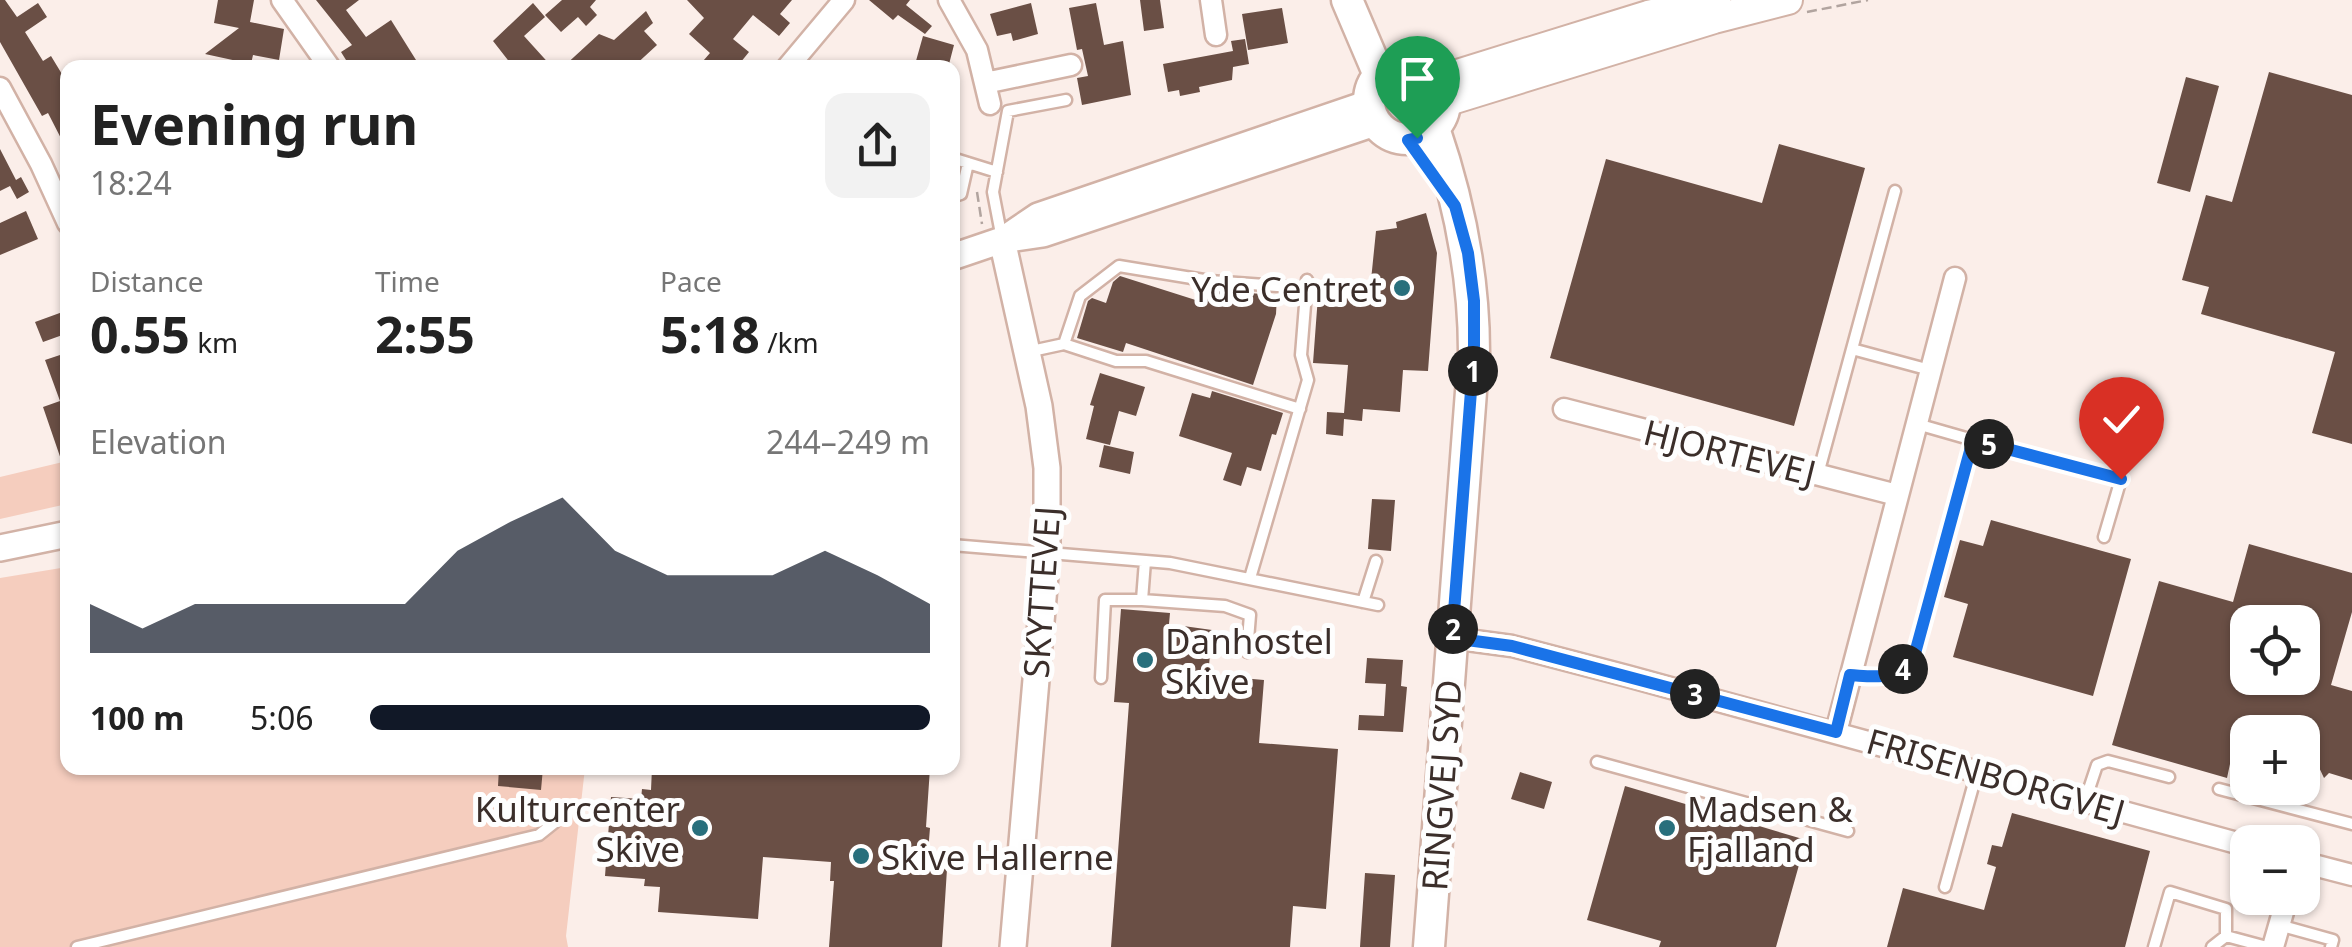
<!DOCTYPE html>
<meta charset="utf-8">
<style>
body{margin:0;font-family:"Noto Sans",sans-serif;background:#f2f2f2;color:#222;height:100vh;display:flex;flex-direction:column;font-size:38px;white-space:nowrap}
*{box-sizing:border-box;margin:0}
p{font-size:32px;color:#767676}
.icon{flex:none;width:55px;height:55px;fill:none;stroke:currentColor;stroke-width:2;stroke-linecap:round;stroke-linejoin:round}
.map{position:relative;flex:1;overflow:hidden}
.side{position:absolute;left:60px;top:60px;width:900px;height:715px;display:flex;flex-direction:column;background:#fff;border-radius:20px;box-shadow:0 2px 8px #0004}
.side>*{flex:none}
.tools{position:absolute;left:2230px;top:605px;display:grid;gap:20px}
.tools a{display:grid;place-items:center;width:90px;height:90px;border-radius:20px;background:#fff;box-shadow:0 2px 8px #0004;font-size:50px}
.pin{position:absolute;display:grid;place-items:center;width:85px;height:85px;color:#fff;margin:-102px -42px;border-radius:50% 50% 50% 0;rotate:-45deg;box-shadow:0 0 10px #0007}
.pin .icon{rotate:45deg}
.km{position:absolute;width:50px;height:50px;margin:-25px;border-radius:50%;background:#222;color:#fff;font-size:28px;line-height:50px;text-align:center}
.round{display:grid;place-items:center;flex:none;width:105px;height:105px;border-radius:20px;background:#f2f2f2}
.head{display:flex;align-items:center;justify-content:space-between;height:170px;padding:0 30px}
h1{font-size:55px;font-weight:700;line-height:75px}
.metrics{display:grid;grid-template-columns:repeat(3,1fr);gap:15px;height:170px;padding:10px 30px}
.metrics div{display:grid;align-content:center}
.metrics b{font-size:50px;font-weight:700}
.metrics small{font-size:28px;font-weight:400}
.metrics p{font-size:28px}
.chart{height:280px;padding:20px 30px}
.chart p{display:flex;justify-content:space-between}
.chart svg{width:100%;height:180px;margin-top:10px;fill:#111827;opacity:.7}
ul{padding:0 30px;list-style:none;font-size:32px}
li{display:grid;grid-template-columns:160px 120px 1fr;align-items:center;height:75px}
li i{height:25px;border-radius:12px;background:#111827}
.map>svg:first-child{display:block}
</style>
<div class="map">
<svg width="2352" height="947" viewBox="0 0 2352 947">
<rect width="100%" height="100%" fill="#fbeee9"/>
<!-- green -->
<path fill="#f5cdbe" d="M 67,461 L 67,504 L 0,519 L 0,477 Z
M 67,567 L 68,768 L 585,768 L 566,936 L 568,947 L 0,947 L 0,578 Z"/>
<!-- building -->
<path fill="#6a4f45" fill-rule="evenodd" d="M 0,0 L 5,0 L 17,17 L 38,3 L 47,17 L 25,32 L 43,61 L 51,56 L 68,84 L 68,152 L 48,113 L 42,116 L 0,42 Z
M 218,0 L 254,0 L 250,22 L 284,29 L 279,60 L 253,55 L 251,64 L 205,54 L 239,28 L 214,23 Z
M 316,0 L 359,0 L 346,10 L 366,37 L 391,20 L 421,68 L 351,68 L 341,52 L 352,45 Z
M 562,0 L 596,0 L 590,7 L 597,15 L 586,26 L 578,17 L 561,32 L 545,15 Z
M 687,0 L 792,0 L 780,14 L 790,23 L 779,36 L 753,15 L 733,39 L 749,52 L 736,68 L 697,68 L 710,53 L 689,34 L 704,18 Z
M 869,0 L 910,0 L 906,5 L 932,26 L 925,34 L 898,15 L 893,20 Z
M 1140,0 L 1160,0 L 1164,28 L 1144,31 Z
M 533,3 L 545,17 L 524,36 L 553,68 L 514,68 L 493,41 Z
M 1031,3 L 1038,34 L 1013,41 L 1011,33 L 997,36 L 990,14 Z
M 1096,3 L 1104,45 L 1123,41 L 1131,95 L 1082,105 L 1077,78 L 1088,76 L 1082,49 L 1077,50 L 1069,8 Z
M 1282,8 L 1288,43 L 1248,50 L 1242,14 Z
M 646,11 L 653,23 L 644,31 L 657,45 L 632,68 L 624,68 L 617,60 L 609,68 L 562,68 L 599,34 L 614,40 Z
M 923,36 L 954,45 L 948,68 L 914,68 Z
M 1245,39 L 1249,64 L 1233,67 L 1232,80 L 1199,87 L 1200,92 L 1180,96 L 1179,90 L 1168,92 L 1163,64 L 1233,51 L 1231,41 Z
M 2269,72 L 2352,95 L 2352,444 L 2312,433 L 2335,352 L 2201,314 L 2209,287 L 2182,280 L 2206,195 L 2232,202 Z
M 2186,77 L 2219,86 L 2190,192 L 2157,183 Z
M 1779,144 L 1865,168 L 1794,426 L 1550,358 L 1606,159 L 1762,203 Z
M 0,149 L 16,180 L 21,177 L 29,192 L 17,199 L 10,186 L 0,191 Z
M 26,211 L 38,239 L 0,255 L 0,223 Z
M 1426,213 L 1437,253 L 1428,371 L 1403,370 L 1400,412 L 1363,409 L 1362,421 L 1344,419 L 1343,436 L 1326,434 L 1327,412 L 1344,413 L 1348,365 L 1313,363 L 1318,296 L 1369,300 L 1376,231 L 1397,228 L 1396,222 Z
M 1120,276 L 1205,303 L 1209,290 L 1277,295 L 1276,314 L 1253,385 L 1126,343 L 1123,352 L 1077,338 L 1088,301 L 1092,298 L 1106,303 L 1113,282 Z
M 68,310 L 68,333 L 43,342 L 35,322 Z
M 60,355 L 64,364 L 68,362 L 66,474 L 43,407 L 60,401 L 45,360 Z
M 1100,373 L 1145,387 L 1136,416 L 1119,411 L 1110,445 L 1086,439 L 1094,406 L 1090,405 Z
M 1212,391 L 1283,413 L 1276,435 L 1272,434 L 1261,471 L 1247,467 L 1241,486 L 1223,480 L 1232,453 L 1179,436 L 1192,393 L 1210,398 Z
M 1104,445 L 1134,452 L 1130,474 L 1099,467 Z
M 1372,499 L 1395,500 L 1391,551 L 1368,549 Z
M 1991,520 L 2131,559 L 2093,696 L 1953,657 L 1968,604 L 1944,597 L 1960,540 L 1983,546 Z
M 2249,544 L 2352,573 L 2352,612 L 2331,685 L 2352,691 L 2352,780 L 2329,773 L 2324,778 L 2316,761 L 2302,757 L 2302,732 L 2248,732 L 2248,769 L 2230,764 L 2227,778 L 2112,745 L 2159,581 L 2233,602 ZM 2248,622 L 2302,622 L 2302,678 L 2248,678 Z
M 1121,609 L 1170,613 L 1169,624 L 1212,630 L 1209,666 L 1218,676 L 1264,680 L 1259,743 L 1338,749 L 1326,909 L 1293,906 L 1290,947 L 1111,947 L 1129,703 L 1114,702 Z
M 1367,658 L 1403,660 L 1401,686 L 1407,687 L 1403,732 L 1358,730 L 1359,715 L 1384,716 L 1386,684 L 1365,683 Z
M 499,768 L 543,768 L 541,790 L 498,786 Z
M 652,768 L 930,768 L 926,827 L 930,828 L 928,852 L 934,853 L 933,867 L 947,869 L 942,947 L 829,947 L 834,881 L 830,881 L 831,862 L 763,857 L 758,919 L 658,912 L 660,887 L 644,886 L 645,879 L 605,876 L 611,797 L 641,799 L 642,789 L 651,790 Z
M 1520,772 L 1552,782 L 1544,809 L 1511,799 Z
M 1625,786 L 1806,840 L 1776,947 L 1659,947 L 1661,941 L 1587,920 Z
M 2012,813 L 2150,851 L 2125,947 L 1887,947 L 1903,888 L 1984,910 L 1996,867 L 1987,864 L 1992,845 L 2002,847 Z
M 1365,873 L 1395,875 L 1390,947 L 1360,947 Z"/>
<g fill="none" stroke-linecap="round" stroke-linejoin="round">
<!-- service casing -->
<g stroke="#d2b2a6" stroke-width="15">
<path id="service" d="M 952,158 L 997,172
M 952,197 L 961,194 L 968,163
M 1002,239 L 993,192 L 1008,111 L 1066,100
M 1064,344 L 1080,296 L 1119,266 L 1210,281 L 1306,288
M 1852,349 L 1930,370
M 1027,352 L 1064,344 L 1116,361 L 1146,361 L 1300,409
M 1973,440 L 2121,479 L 2104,537
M 1818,474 L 1895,191
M 952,545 L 1170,563 L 1378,605
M 1250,578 L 1308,380 L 1301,355 L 1307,280
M 1142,600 L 1225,606 L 1250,615 L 1247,652
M 1363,602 L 1376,561
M 1852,675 C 1881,677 1893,680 1914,657 L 1973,440 L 1917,424
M 1101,678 L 1105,600 L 1142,600 L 1145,561
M 1597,762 L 1848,831
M 2219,789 L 2352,824
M 2085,801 L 2097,765 L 2108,761 L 2169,777
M 1945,887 L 1977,772
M 2279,925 L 2333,940 L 2331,947
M 77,947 L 539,835 L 554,823 L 558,808
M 2154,947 L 2170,892 L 2226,909 L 2226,936
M 2212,947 L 2226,936 L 2267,947"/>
</g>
<!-- minor casing -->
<g stroke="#d2b2a6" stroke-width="25">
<path id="minor" d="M 282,0 L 330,68
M 949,0 L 977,50 L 990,104
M 1211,0 L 1216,35
M 787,68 L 844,0
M 985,83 L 1071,65
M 0,88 L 41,164 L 68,223
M 1564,409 L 1897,495
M 1452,638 L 1512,646 L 1627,676 L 2248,846
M 1836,732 L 1955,278
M 2302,862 L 2352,875
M 2273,947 L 2287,898"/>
</g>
<!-- tertiary casing -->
<g stroke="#d2b2a6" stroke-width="30">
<path id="tertiary" d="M 1010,235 L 1038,216 L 1369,103
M 1002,240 L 1039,406 L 1047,468 L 1047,552 L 1013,947
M 952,257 L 1002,240 L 1043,234 L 1375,123
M 0,548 L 68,534"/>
</g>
<!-- secondary casing -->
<g stroke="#d2b2a6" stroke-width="32">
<path id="secondary" d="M 1438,80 L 1648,15 L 1716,0
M 1445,102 L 1714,19 L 1788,0"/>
</g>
<!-- primary casing -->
<g stroke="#d2b2a6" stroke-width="35">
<path id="primary" d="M 1347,0 L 1379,75
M1369 101a38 38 0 1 1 76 0a38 38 0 1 1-76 0Z
M 1429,947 L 1474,352 C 1474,274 1459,201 1434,128"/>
</g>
<!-- path -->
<path stroke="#b1a49f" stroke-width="2.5" stroke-dasharray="10 5" stroke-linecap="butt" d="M 1807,12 L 1868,0
M 977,192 L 982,224"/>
<!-- service -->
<use href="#service" stroke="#fff" stroke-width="10"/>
<!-- minor -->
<use href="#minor" stroke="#fff" stroke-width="20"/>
<!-- tertiary -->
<use href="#tertiary" stroke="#fff" stroke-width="25"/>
<!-- secondary -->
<use href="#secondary" stroke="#fff" stroke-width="28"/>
<!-- primary -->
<use href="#primary" stroke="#fff" stroke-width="30"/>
</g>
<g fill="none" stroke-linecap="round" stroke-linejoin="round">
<!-- route casing -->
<g stroke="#fff" stroke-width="20">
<path id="route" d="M 1417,138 L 1408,140 L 1455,206 L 1468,253 L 1474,301 L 1474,352 L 1452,638 L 1512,646 L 1836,732 L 1850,675 C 1880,677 1893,681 1914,657 L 1973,440 L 2121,479"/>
</g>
<!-- route -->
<use href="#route" stroke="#1a73e8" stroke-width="12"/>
</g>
<!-- markers -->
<g fill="#286f7c" stroke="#fefefe" stroke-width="4">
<circle cx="1402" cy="288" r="10"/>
<circle cx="1145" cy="660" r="10"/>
<circle cx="700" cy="828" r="10"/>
<circle cx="1667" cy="828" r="10"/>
<circle cx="861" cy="856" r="10"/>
</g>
<g text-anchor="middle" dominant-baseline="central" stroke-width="10" stroke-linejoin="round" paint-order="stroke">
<!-- poi labels -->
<g font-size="35" fill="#3b2e2a" stroke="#fefefe" text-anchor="start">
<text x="1382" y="288" text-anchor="end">Yde Centret</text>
<text x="1165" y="640">Danhostel<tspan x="1165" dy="40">Skive</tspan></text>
<text x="680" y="808" text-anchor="end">Kulturcenter<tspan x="680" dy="40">Skive</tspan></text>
<text x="1687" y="808">Madsen &amp;<tspan x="1687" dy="40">Fjalland</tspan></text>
<text x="881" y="856">Skive Hallerne</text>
</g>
<!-- street labels -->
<g font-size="35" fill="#3b2e2a" stroke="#fefefe">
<text transform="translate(1730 452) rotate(14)">HJORTEVEJ</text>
<text transform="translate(1041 592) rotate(-86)">SKYTTEVEJ</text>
<text transform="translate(1996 776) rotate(16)">FRISENBORGVEJ</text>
<text transform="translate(1441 785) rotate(-86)">RINGVEJ SYD</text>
</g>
</g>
</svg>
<div class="tools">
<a><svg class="icon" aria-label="locate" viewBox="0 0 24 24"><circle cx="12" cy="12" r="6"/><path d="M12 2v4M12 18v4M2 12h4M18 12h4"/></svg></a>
<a>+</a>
<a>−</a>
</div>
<div class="pin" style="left:1417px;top:138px;background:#1e9e55"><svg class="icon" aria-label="arrive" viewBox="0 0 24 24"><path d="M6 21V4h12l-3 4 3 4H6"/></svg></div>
<div class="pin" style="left:2121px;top:479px;background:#d93025"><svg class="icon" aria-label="check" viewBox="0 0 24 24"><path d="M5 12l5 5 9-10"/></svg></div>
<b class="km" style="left:1473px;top:371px">1</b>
<b class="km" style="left:1453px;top:629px">2</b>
<b class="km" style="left:1695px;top:694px">3</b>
<b class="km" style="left:1903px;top:669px">4</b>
<b class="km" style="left:1989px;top:444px">5</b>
<section class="side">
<div class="head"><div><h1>Evening run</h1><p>18:24</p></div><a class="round"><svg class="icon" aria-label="share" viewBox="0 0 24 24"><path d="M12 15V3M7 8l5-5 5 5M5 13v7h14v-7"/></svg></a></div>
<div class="metrics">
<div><p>Distance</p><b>0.55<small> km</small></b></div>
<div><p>Time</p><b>2:55</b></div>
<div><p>Pace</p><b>5:18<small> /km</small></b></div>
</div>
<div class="chart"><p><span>Elevation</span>244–249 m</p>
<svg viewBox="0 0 160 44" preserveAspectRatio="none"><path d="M0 44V32L10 38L20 32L30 32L40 32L50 32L60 32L70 19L80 12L90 6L100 19L110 25L120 25L130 25L140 19L150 25L160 32V44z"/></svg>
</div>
<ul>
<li><b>100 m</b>5:06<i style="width:100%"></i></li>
</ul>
</section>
</div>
